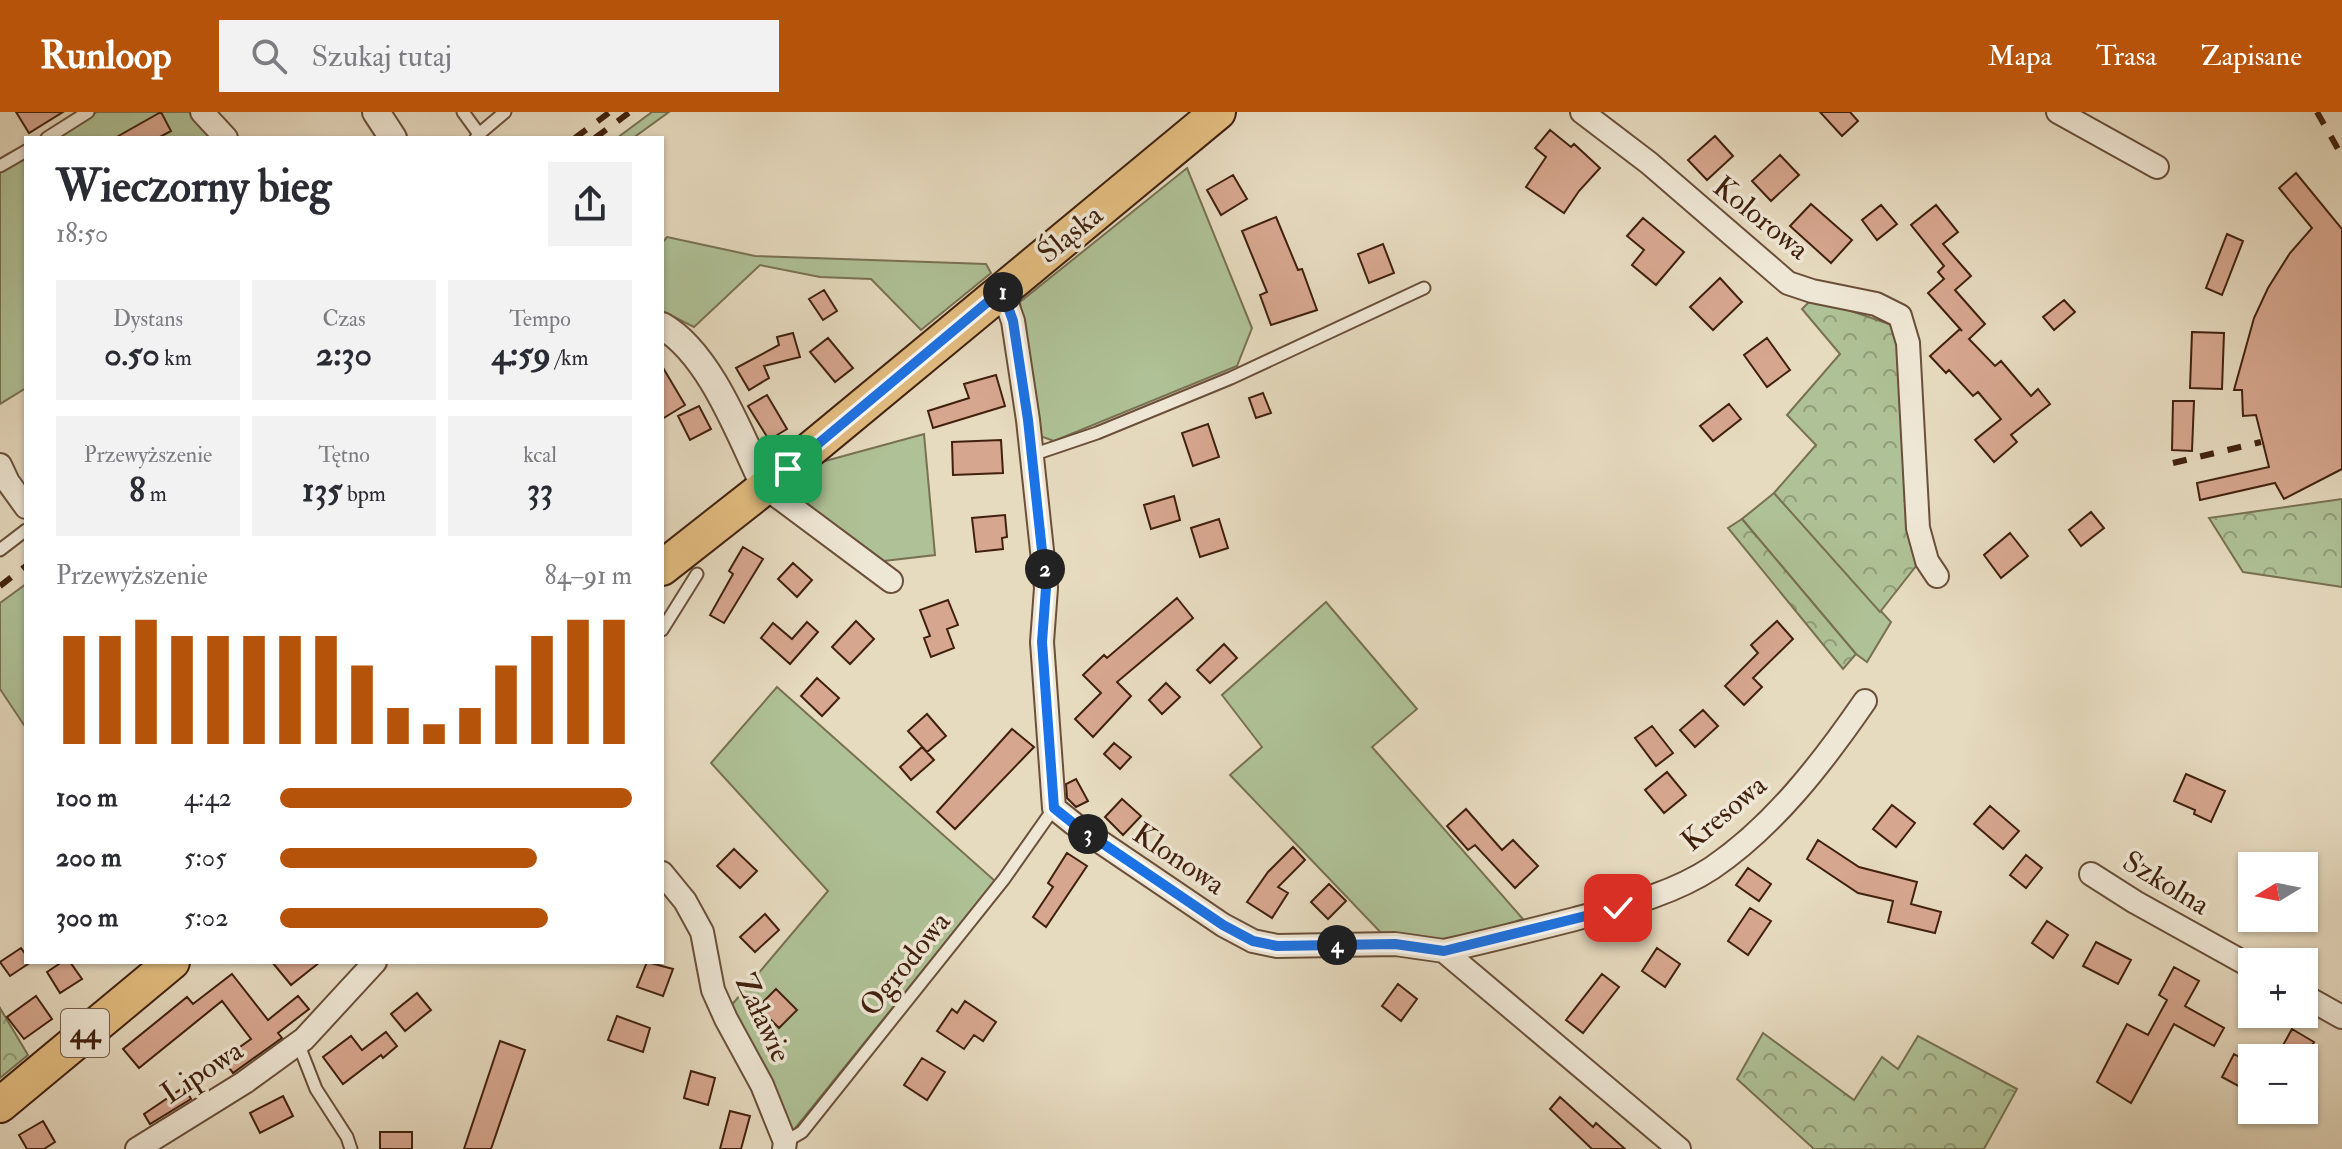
<!DOCTYPE html>
<html lang="pl">
<meta charset="utf-8">
<style>
body{margin:0;font-family:"IM FELL Double Pica",serif;background:#f2f2f3;color:#2b2b33;height:100vh;display:flex;flex-direction:column;font-size:30px;white-space:nowrap}
*{box-sizing:border-box;margin:0}
p{font-size:26px;color:#7c7c81}
.icon{flex:none;width:44px;height:44px;fill:none;stroke:currentColor;stroke-width:2;stroke-linecap:round;stroke-linejoin:round}
.map{position:relative;flex:1;overflow:hidden}
.side{position:absolute;left:24px;top:24px;width:640px;height:828px;display:flex;flex-direction:column;background:#fff;border-radius:0px;box-shadow:0 2px 6px #0004}
.side>*{flex:none}
.needle{width:52px;rotate:260deg}
.fabs{position:absolute;left:2238px;top:740px;display:grid;gap:16px}
.fabs a{display:grid;place-items:center;width:80px;height:80px;border-radius:0px;background:#fff;box-shadow:0 2px 6px #0004;font-size:40px}
.pin{position:absolute;display:grid;place-items:center;width:68px;height:68px;color:#fff;margin:-34px;border-radius:16px;box-shadow:0 4px 12px #0006}
.km{position:absolute;width:40px;height:40px;margin:-20px;border-radius:50%;background:#222;color:#fff;font-size:22px;line-height:40px;text-align:center}
.round{display:grid;place-items:center;flex:none;width:84px;height:84px;border-radius:0px;background:#f2f2f3}
.overview{display:flex;align-items:center;justify-content:space-between;height:136px;padding:0 32px}
h1{font-size:44px;font-weight:700;line-height:60px}
.stats{display:grid;grid-template-columns:repeat(3,1fr);gap:12px;height:136px;padding:8px 32px}
.stats div{display:grid;align-content:center;border-radius:0px;background:#f2f2f3;text-align:center}
.stats b{font-size:34px;font-weight:700}
.stats small{font-size:22px;font-weight:400}
.stats p{font-size:22px}
.chart{height:224px;padding:16px 32px}
.chart p{display:flex;justify-content:space-between}
.chart svg{width:100%;height:144px;margin-top:8px;stroke:#b45309;stroke-width:6}
ul{padding:0 32px;list-style:none;font-size:26px}
li{display:grid;grid-template-columns:128px 96px 1fr;align-items:center;height:60px}
li i{height:20px;border-radius:10px;background:#b45309}
header{display:flex;align-items:center;gap:48px;box-sizing:border-box;height:112px;padding:0 40px;background:#b45309;color:#fff}
header strong{font-size:38px}
nav{display:flex;gap:44px;margin-inline-start:auto;font-size:28px}
.search{width:560px;height:72px;background:#f2f2f3;display:flex;align-items:center;gap:20px;box-sizing:border-box;padding:0 28px;border-radius:0px;color:#7c7c81;font-size:30px}
.map>svg:first-child{display:block}
</style>
<header>
<strong>Runloop</strong>
<div class="search"><svg class="icon" aria-label="search" viewBox="0 0 24 24"><circle cx="10" cy="10" r="6"/><path d="M15 15l6 6"/></svg>Szukaj tutaj</div>
<nav><a>Mapa</a><a>Trasa</a><a>Zapisane</a></nav>
</header>
<div class="map">
<svg width="2342" height="1037" viewBox="0 0 2342 1037">
<defs>
<pattern id="forest-crowns" width="20" height="18" patternUnits="userSpaceOnUse" patternTransform="scale(2)"><rect width="20" height="18" fill="#afc196"/><path d="M2 6a3 3 0 1 1 6 0M12 15a3 3 0 1 1 6 0" fill="none" stroke="#909c79"/></pattern>
</defs>
<rect width="100%" height="100%" fill="#e6dabf"/>
<filter id="stains"><feTurbulence type="fractalNoise" baseFrequency=".0025" numOctaves="4"/><feColorMatrix values="0 0 0 0 .2 0 0 0 0 .09 0 0 0 0 .02 0 0 0 .5 -.17"/></filter>
<radialGradient id="worn" r=".72"><stop offset=".6" stop-color="#630" stop-opacity="0"/><stop offset="1" stop-color="#630" stop-opacity=".3"/></radialGradient>
<!-- grass -->
<path fill="#afc196" stroke="#787152" stroke-width="2" d="M 97,0 L 192,0 L 214,26 L 53,26 Z
M 652,0 L 669,0 L 633,26 L 617,26 Z
M 26,42 L 26,276 L 0,292 L 0,58 Z
M 1187,56 L 1252,216 L 1237,254 L 1054,329 L 1037,323 L 1020,190 Z
M 667,125 L 755,144 L 986,152 L 991,161 L 921,218 L 871,167 L 820,165 L 760,153 L 694,215 L 662,199 L 662,131 Z
M 924,322 L 935,443 L 858,452 L 770,393 L 818,351 Z
M 1774,381 L 1891,510 L 1867,550 L 1856,542 L 1742,407 Z
M 26,472 L 26,616 L 0,577 L 0,491 Z
M 1326,490 L 1417,597 L 1372,635 L 1523,807 L 1449,832 L 1387,827 L 1230,663 L 1262,635 L 1222,583 Z
M 777,575 L 995,769 L 793,1019 L 784,1010 L 730,895 L 828,779 L 711,651 Z"/>
<!-- forest -->
<path fill="url(#forest-crowns)" stroke="#787152" stroke-width="2" d="M 1813,186 L 1892,213 L 1900,242 L 1906,386 L 1916,454 L 1880,500 L 1774,381 L 1816,333 L 1787,303 L 1840,242 L 1802,197 Z
M 2342,387 L 2342,475 L 2243,460 L 2209,406 Z
M 1742,407 L 1856,542 L 1843,557 L 1728,416 Z
M 0,896 L 28,943 L 0,966 Z
M 1763,921 L 1854,988 L 1882,945 L 1898,957 L 1918,924 L 2017,977 L 1984,1037 L 1814,1037 L 1737,967 Z"/>
<!-- building -->
<path fill="#d7a68f" stroke="#41210e" stroke-width="2" d="M 16,0 L 63,0 L 29,21 Z
M 161,0 L 171,19 L 158,26 L 115,26 Z
M 1820,0 L 1850,0 L 1858,9 L 1842,24 Z
M 1550,18 L 1571,35 L 1574,32 L 1600,56 L 1579,79 L 1564,101 L 1526,75 L 1546,45 L 1535,36 Z
M 1715,24 L 1733,44 L 1707,68 L 1688,48 Z
M 1780,43 L 1799,63 L 1771,89 L 1752,69 Z
M 2296,61 L 2342,117 L 2342,357 L 2284,387 L 2275,371 L 2200,388 L 2197,371 L 2269,355 L 2256,303 L 2243,304 L 2242,278 L 2234,278 L 2254,206 L 2268,176 L 2290,141 L 2312,116 L 2279,76 Z
M 1233,63 L 1247,87 L 1221,103 L 1207,78 Z
M 1811,92 L 1852,128 L 1831,151 L 1790,114 Z
M 1881,93 L 1897,112 L 1877,128 L 1862,108 Z
M 1936,93 L 1958,120 L 1943,132 L 1971,164 L 1955,178 L 1985,212 L 1969,227 L 1995,254 L 2001,249 L 2031,284 L 2038,277 L 2050,292 L 2011,323 L 2017,330 L 1994,350 L 1975,328 L 2001,307 L 1978,280 L 1973,284 L 1949,258 L 1946,261 L 1930,244 L 1960,217 L 1962,219 L 1928,181 L 1944,167 L 1938,160 L 1944,154 L 1911,113 Z
M 1276,105 L 1298,158 L 1302,157 L 1317,198 L 1271,213 L 1260,183 L 1267,180 L 1242,119 Z
M 1643,106 L 1684,140 L 1656,173 L 1632,153 L 1644,138 L 1627,124 Z
M 2227,122 L 2243,129 L 2222,183 L 2206,176 Z
M 1383,132 L 1394,161 L 1369,171 L 1358,142 Z
M 1720,166 L 1742,190 L 1713,218 L 1690,195 Z
M 824,178 L 837,199 L 823,208 L 809,187 Z
M 2064,188 L 2075,200 L 2054,218 L 2043,205 Z
M 2192,220 L 2224,221 L 2222,277 L 2190,276 Z
M 793,221 L 800,245 L 764,254 L 769,266 L 749,278 L 736,256 L 779,233 L 777,225 Z
M 828,226 L 853,256 L 835,270 L 810,240 Z
M 1767,226 L 1790,258 L 1767,275 L 1744,243 Z
M 662,254 L 685,293 L 662,307 Z
M 996,263 L 1005,294 L 933,316 L 928,299 L 969,286 L 964,272 Z
M 1263,281 L 1271,301 L 1256,306 L 1249,286 Z
M 767,283 L 787,317 L 769,328 L 748,294 Z
M 2173,289 L 2194,289 L 2192,339 L 2172,338 Z
M 1729,292 L 1741,307 L 1713,329 L 1700,314 Z
M 699,294 L 711,317 L 690,328 L 678,304 Z
M 1208,312 L 1219,345 L 1193,354 L 1182,321 Z
M 1001,328 L 1003,361 L 953,363 L 952,330 Z
M 1174,384 L 1180,408 L 1151,417 L 1144,393 Z
M 2091,400 L 2104,416 L 2081,434 L 2069,418 Z
M 1005,403 L 1007,425 L 1002,426 L 1003,437 L 976,440 L 972,406 Z
M 1219,407 L 1228,436 L 1200,445 L 1191,416 Z
M 2010,421 L 2028,444 L 2001,466 L 1984,443 Z
M 743,435 L 763,447 L 724,511 L 710,503 L 733,462 L 729,459 Z
M 793,451 L 812,468 L 797,485 L 778,467 Z
M 1177,486 L 1193,506 L 1117,570 L 1131,584 L 1093,625 L 1075,607 L 1101,581 L 1083,563 L 1104,543 L 1107,546 Z
M 948,488 L 958,513 L 947,517 L 954,536 L 931,545 L 924,526 L 930,524 L 920,498 Z
M 856,509 L 874,527 L 850,552 L 832,535 Z
M 1777,509 L 1793,527 L 1753,566 L 1762,575 L 1744,593 L 1725,574 L 1758,541 L 1751,533 Z
M 807,510 L 818,520 L 790,552 L 761,526 L 773,511 L 792,527 Z
M 1224,532 L 1237,546 L 1210,571 L 1197,558 Z
M 817,566 L 839,586 L 822,604 L 801,584 Z
M 1166,571 L 1180,585 L 1162,602 L 1149,588 Z
M 1703,598 L 1718,614 L 1695,635 L 1680,618 Z
M 927,602 L 946,624 L 927,640 L 908,619 Z
M 1652,614 L 1673,641 L 1656,654 L 1635,626 Z
M 1012,617 L 1034,635 L 955,717 L 937,700 Z
M 1114,631 L 1131,645 L 1120,657 L 1104,642 Z
M 922,635 L 934,648 L 911,668 L 900,655 Z
M 1667,660 L 1686,683 L 1664,701 L 1645,678 Z
M 2186,662 L 2225,679 L 2211,710 L 2194,702 L 2195,698 L 2174,689 Z
M 1076,667 L 1088,689 L 1076,695 L 1067,686 L 1066,672 Z
M 1122,687 L 1141,704 L 1123,723 L 1105,705 Z
M 1892,693 L 1915,711 L 1896,735 L 1873,717 Z
M 1990,694 L 2019,719 L 2003,737 L 1974,712 Z
M 1466,697 L 1502,738 L 1513,728 L 1538,754 L 1515,776 L 1475,733 L 1468,738 L 1447,714 Z
M 1818,728 L 1859,755 L 1917,770 L 1911,792 L 1941,800 L 1935,821 L 1888,810 L 1893,789 L 1858,781 L 1807,747 Z
M 1293,735 L 1305,748 L 1278,775 L 1288,781 L 1272,806 L 1247,790 L 1268,760 Z
M 734,737 L 757,759 L 740,776 L 717,754 Z
M 1067,741 L 1087,754 L 1046,815 L 1033,805 L 1053,775 L 1048,771 Z
M 2026,743 L 2042,756 L 2026,776 L 2010,763 Z
M 1748,756 L 1771,772 L 1759,789 L 1736,773 Z
M 1329,772 L 1346,789 L 1328,807 L 1311,790 Z
M 1750,796 L 1771,809 L 1748,843 L 1728,829 Z
M 765,802 L 779,818 L 755,840 L 740,825 Z
M 2047,809 L 2068,823 L 2053,846 L 2032,831 Z
M 2096,830 L 2131,848 L 2118,872 L 2083,854 Z
M 21,836 L 26,843 L 26,850 L 31,850 L 10,864 L 0,850 Z
M 1657,836 L 1680,852 L 1665,875 L 1642,859 Z
M 62,850 L 70,850 L 82,867 L 60,881 L 47,860 Z
M 272,850 L 320,850 L 291,873 Z
M 647,850 L 673,857 L 663,884 L 637,875 Z
M 2174,855 L 2199,869 L 2185,894 L 2224,916 L 2214,934 L 2174,912 L 2131,991 L 2097,970 L 2127,912 L 2148,923 L 2167,888 L 2159,883 Z
M 232,862 L 268,908 L 298,884 L 309,897 L 278,921 L 282,926 L 233,961 L 223,947 L 251,927 L 222,889 L 139,956 L 123,937 L 187,885 L 193,892 Z
M 1602,862 L 1619,875 L 1583,921 L 1566,908 Z
M 1398,872 L 1417,887 L 1401,909 L 1382,894 Z
M 776,877 L 797,898 L 779,916 L 758,895 Z
M 417,881 L 431,898 L 405,919 L 391,902 Z
M 36,884 L 52,907 L 24,927 L 7,905 Z
M 965,889 L 996,910 L 983,929 L 974,923 L 964,937 L 937,919 L 952,897 L 957,901 Z
M 617,904 L 650,916 L 643,940 L 608,928 Z
M 2292,917 L 2314,930 L 2305,946 L 2276,946 Z
M 386,920 L 397,934 L 383,946 L 381,943 L 343,972 L 323,945 L 351,924 L 362,938 Z
M 500,929 L 525,938 L 491,1037 L 464,1037 Z
M 2234,942 L 2252,952 L 2252,959 L 2242,976 L 2222,965 Z
M 922,946 L 945,960 L 927,988 L 904,973 Z
M 691,959 L 715,966 L 708,993 L 684,986 Z
M 184,975 L 191,987 L 150,1012 L 144,1002 Z
M 283,984 L 293,1004 L 260,1021 L 250,1001 Z
M 1560,985 L 1593,1015 L 1596,1011 L 1625,1037 L 1592,1037 L 1550,997 Z
M 730,999 L 750,1004 L 741,1037 L 720,1037 Z
M 43,1009 L 55,1030 L 44,1037 L 27,1037 L 19,1023 Z
M 380,1020 L 412,1020 L 412,1037 L 380,1037 Z"/>
<g fill="none" stroke-linecap="round" stroke-linejoin="round">
<!-- service casing -->
<g stroke="#6a4f3a" stroke-width="15">
<path id="service" d="M 463,0 L 479,22 L 476,26
M 479,22 L 505,0
M 47,26 L 88,0
M 0,54 L 26,39
M 1032,343 L 1097,321 L 1231,266 L 1424,176
M 0,438 L 26,418
M 662,518 L 697,462
M 298,931 L 316,977 L 347,1025 L 351,1037
M 785,1030 L 802,1020 L 1004,767 L 1054,696"/>
</g>
<!-- minor casing -->
<g stroke="#6a4f3a" stroke-width="26">
<path id="minor" d="M 202,0 L 226,26
M 1582,0 L 1649,51 L 1788,171 L 1812,179 L 1876,192 L 1900,204 L 1908,231 L 1918,416 L 1927,449 L 1937,464
M 2058,0 L 2157,55
M 1002,178 L 1013,209 L 1028,308 L 1046,476 L 1042,530 L 1054,696 L 1074,712 L 1223,813 L 1253,829 L 1277,834 L 1395,832 L 1444,839 L 1679,1037
M 0,353 L 8,370 L 26,395
M 765,375 L 891,469
M 662,761 L 685,789 L 702,820 L 713,878 L 726,907 L 762,973 L 785,1030 L 784,1037
M 2091,762 L 2135,790 L 2252,855
M 1444,839 C 1488,829 1532,818 1575,807 C 1622,794 1671,783 1712,756 C 1774,714 1823,650 1865,589
M 2304,884 L 2342,905
M 137,1037 L 245,970 L 304,927 L 375,850"/>
</g>
<!-- tertiary casing -->
<g stroke="#6a4f3a" stroke-width="30">
<path id="tertiary" d="M 376,0 L 393,26
M 662,214 C 711,242 741,326 765,375"/>
</g>
<!-- primary casing -->
<g stroke="#41210e" stroke-width="38">
<path id="primary" d="M 662,456 L 765,375 L 1218,0
M 0,993 L 172,850"/>
</g>
<!-- service -->
<use href="#service" stroke="#efe7d5" stroke-width="11"/>
<!-- minor -->
<use href="#minor" stroke="#efe7d5" stroke-width="22"/>
<!-- tertiary -->
<use href="#tertiary" stroke="#efe7d5" stroke-width="26"/>
<!-- primary -->
<use href="#primary" stroke="#e3bd80" stroke-width="34"/>
<!-- rail -->
<path stroke="#41210e" stroke-width="6" stroke-dasharray="14 14" stroke-linecap="butt" d="M 2317,0 L 2342,44
M 575,26 L 610,0
M 595,26 L 630,0
M 2173,351 L 2261,330
M 0,474 L 26,454"/>
</g>
<g fill="none" stroke-linecap="round" stroke-linejoin="round">
<!-- route casing -->
<g stroke="#fff" stroke-width="16">
<path id="route" d="M 788,357 L 1002,178 L 1013,209 L 1028,308 L 1046,476 L 1042,530 L 1054,696 L 1074,712 L 1223,813 L 1253,829 L 1277,834 L 1395,832 L 1444,839 L 1618,796"/>
</g>
<!-- route -->
<use href="#route" stroke="#1a73e8" stroke-width="10"/>
</g>
<g text-anchor="middle" dominant-baseline="central" stroke-width="7" stroke-linejoin="round" paint-order="stroke">
<!-- shield labels -->
<rect fill="#efe7d5" stroke="#755c4a" stroke-width="2" x="61" y="897" width="48" height="48" rx="6"/>
<g font-size="28" font-weight="bold" fill="#41210e">
<text x="85" y="921">44</text>
</g>
<!-- street labels -->
<g font-size="30" fill="#41210e" stroke="#efe7d5">
<text transform="translate(1761 106) rotate(39)">Kolorowa</text>
<text transform="translate(1070 122) rotate(-39)">Śląska</text>
<text transform="translate(1724 701) rotate(-40)">Kresowa</text>
<text transform="translate(1179 747) rotate(34)">Klonowa</text>
<text transform="translate(2166 771) rotate(31)">Szkolna</text>
<text transform="translate(905 852) rotate(-51)">Ogrodowa</text>
<text transform="translate(763 906) rotate(65)">Załawie</text>
<text transform="translate(202 960) rotate(-33)">Lipowa</text>
</g>
</g>
<rect width="100%" height="100%" filter="url(#stains)"/>
<rect width="100%" height="100%" fill="url(#worn)"/>
</svg>
<div class="fabs">
<a><svg class="needle" viewBox="-14 -14 28 28"><path d="M0-13l5 13h-10z" fill="#e53935"/><path d="M0 13l5-13h-10z" fill="#7c7c81"/></svg></a>
<a>+</a>
<a>−</a>
</div>
<div class="pin" style="left:788px;top:357px;background:#1e9e55"><svg class="icon" aria-label="arrive" viewBox="0 0 24 24"><path d="M6 21V4h12l-3 4 3 4H6"/></svg></div>
<div class="pin" style="left:1618px;top:796px;background:#d93025"><svg class="icon" aria-label="check" viewBox="0 0 24 24"><path d="M5 12l5 5 9-10"/></svg></div>
<b class="km" style="left:1003px;top:180px">1</b>
<b class="km" style="left:1045px;top:457px">2</b>
<b class="km" style="left:1088px;top:722px">3</b>
<b class="km" style="left:1337px;top:833px">4</b>
<section class="side">
<div class="overview"><div><h1>Wieczorny bieg</h1><p>18:50</p></div><a class="round"><svg class="icon" aria-label="share" viewBox="0 0 24 24"><path d="M12 15V3M7 8l5-5 5 5M5 13v7h14v-7"/></svg></a></div>
<div class="stats">
<div><p>Dystans</p><b>0.50<small> km</small></b></div>
<div><p>Czas</p><b>2:30</b></div>
<div><p>Tempo</p><b>4:59<small> /km</small></b></div>
</div>
<div class="stats">
<div><p>Przewyższenie</p><b>8<small> m</small></b></div>
<div><p>Tętno</p><b>135<small> bpm</small></b></div>
<div><p>kcal</p><b>33</b></div>
</div>
<div class="chart"><p><span>Przewyższenie</span>84–91 m</p>
<svg viewBox="0 0 160 44" preserveAspectRatio="none"><path d="M5 44V11M15 44V11M25 44V6M35 44V11M45 44V11M55 44V11M65 44V11M75 44V11M85 44V20M95 44V33M105 44V38M115 44V33M125 44V20M135 44V11M145 44V6M155 44V6"/></svg>
</div>
<ul>
<li><b>100 m</b>4:42<i style="width:100%"></i></li>
<li><b>200 m</b>5:05<i style="width:73%"></i></li>
<li><b>300 m</b>5:02<i style="width:76%"></i></li>
</ul>
</section>
</div>
